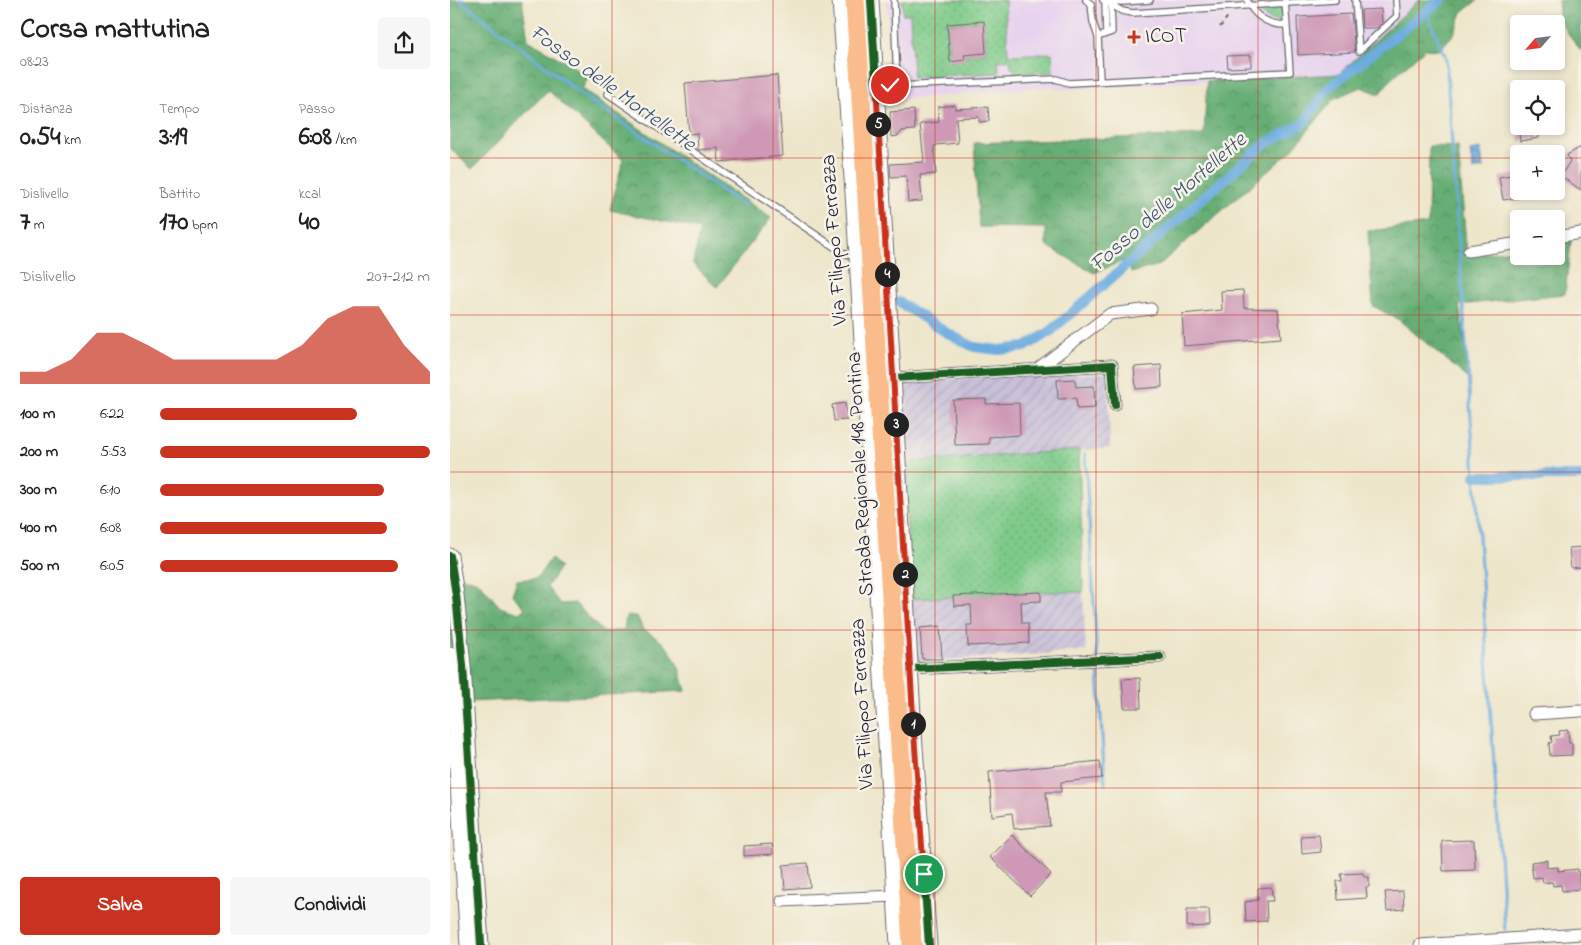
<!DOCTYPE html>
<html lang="it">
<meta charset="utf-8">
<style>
body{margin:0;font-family:"Indie Flower",sans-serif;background:#f6f6f6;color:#202124;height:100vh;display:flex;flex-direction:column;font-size:19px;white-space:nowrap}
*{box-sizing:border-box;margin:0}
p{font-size:16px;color:#757577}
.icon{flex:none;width:28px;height:28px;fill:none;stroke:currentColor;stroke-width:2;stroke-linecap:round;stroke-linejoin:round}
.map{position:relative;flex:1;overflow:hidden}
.panel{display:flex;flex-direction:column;background:#fff;width:450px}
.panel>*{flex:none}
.needle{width:32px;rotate:242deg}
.controls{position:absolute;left:1060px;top:15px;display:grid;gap:10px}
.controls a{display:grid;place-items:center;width:55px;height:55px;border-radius:5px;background:#fff;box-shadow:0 2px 8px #0003;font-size:25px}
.pin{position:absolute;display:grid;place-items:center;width:42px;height:42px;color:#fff;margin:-21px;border:2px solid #fff;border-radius:50%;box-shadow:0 1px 5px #0007}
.km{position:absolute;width:25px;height:25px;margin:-12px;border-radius:50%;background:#222;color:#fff;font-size:14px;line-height:25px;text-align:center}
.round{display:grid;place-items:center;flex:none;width:52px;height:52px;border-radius:5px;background:#f6f6f6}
.head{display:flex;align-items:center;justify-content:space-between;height:85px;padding:0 20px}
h1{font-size:28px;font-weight:700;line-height:38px}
.metrics{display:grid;grid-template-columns:repeat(3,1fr);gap:8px;height:85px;padding:5px 20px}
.metrics div{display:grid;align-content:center}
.metrics b{font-size:25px;font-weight:700}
.metrics small{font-size:14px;font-weight:400}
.metrics p{font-size:14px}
.chart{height:140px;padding:10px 20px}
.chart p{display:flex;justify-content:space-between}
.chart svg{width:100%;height:90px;margin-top:5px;fill:#c8321e;opacity:.7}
.primary-button{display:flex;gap:10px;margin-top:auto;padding:10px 20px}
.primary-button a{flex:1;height:58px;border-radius:5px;background:#c8321e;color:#fff;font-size:20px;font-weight:700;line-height:58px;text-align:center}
.primary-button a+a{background:#f6f6f6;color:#202124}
ul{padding:0 20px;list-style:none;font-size:16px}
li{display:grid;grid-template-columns:80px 60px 1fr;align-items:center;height:38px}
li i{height:12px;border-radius:6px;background:#c8321e}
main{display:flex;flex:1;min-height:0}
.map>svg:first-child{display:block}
</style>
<main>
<section class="panel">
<div class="head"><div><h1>Corsa mattutina</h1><p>08:23</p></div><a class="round"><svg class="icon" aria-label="share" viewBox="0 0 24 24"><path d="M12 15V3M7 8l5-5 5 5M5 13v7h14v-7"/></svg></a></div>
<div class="metrics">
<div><p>Distanza</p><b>0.54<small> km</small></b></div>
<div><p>Tempo</p><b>3:19</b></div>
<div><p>Passo</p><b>6:08<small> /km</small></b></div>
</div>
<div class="metrics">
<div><p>Dislivello</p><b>7<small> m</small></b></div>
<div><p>Battito</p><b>170<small> bpm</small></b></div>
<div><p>kcal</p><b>40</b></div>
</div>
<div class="chart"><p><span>Dislivello</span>207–212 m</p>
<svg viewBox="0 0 160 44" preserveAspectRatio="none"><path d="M0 44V38L10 38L20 32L30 19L40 19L50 25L60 32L70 32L80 32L90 32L100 32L110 25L120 12L130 6L140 6L150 25L160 38V44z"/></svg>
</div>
<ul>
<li><b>100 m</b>6:22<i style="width:73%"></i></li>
<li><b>200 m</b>5:53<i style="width:100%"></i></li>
<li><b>300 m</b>6:10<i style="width:83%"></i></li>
<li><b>400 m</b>6:08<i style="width:84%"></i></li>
<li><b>500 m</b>6:05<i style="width:88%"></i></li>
</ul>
<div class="primary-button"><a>Salva</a><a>Condividi</a></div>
</section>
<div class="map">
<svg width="1131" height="945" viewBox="0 0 1131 945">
<defs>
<pattern id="industrial-furrows" width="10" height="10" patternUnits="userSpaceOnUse" patternTransform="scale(1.25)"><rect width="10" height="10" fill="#c8bfd8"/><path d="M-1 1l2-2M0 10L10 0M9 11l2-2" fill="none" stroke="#aca4ba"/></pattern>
<pattern id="grass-dots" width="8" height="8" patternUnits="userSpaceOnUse" patternTransform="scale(1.25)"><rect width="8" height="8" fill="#7dca89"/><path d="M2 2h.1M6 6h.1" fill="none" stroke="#6cad77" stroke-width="1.8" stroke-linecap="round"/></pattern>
<pattern id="forest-crowns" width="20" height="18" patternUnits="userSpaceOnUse" patternTransform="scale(1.25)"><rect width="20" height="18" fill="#66ae75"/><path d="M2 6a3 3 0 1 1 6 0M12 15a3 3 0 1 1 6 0" fill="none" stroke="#548d61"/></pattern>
<pattern id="water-waves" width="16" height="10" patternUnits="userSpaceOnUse" patternTransform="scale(1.25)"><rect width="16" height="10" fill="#6cacdf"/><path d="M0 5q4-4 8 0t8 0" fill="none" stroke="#588cb6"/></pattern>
</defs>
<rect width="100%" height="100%" fill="#f7f3e8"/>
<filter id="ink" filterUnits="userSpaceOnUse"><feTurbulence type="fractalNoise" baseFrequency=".02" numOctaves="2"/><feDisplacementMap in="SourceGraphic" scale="10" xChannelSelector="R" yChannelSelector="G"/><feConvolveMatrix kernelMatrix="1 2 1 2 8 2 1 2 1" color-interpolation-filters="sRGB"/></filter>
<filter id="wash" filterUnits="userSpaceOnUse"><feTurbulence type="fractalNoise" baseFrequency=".0096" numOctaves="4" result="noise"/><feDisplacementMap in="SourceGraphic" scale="20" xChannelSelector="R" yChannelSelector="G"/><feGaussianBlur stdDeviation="1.12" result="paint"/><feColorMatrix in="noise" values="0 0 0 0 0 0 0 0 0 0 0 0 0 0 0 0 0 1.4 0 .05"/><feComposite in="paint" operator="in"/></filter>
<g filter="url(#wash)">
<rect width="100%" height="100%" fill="#eee6ca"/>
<!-- built -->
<path fill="#e7d2ef" d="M 437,0 L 969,0 L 889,74 L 604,90 L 604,86 L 441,100 Z"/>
<!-- industrial -->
<path fill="url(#industrial-furrows)" d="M 658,373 L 660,448 L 462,462 L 457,455 L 461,448 L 456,440 L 460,433 L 455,425 L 459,418 L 454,411 L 458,404 L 453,397 L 457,390 L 452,381 Z
M 591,592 L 633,592 L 636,651 L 465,662 L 461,599 Z"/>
<!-- grass -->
<path fill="url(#grass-dots)" stroke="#507662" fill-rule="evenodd" d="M 452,0 L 555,0 L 558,55 L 602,53 L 603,72 L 564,73 L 564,68 L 561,68 L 560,60 L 548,61 L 549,73 L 463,77 L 460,14 L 453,14 ZM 534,21 L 536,53 L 514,55 L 514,60 L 500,61 L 497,24 Z
M 832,5 L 833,22 C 823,23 813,17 808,8 L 810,6 Z
M 629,450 L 633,592 L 591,592 L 461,599 L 454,470 L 462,462 Z"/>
<!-- forest -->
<path fill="url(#forest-crowns)" stroke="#446858" d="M 0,0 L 72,0 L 78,40 L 139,76 L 132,89 L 321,218 L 267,287 L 243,264 L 250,229 L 160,210 L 173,160 L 98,90 L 22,169 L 0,148 Z
M 969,0 L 1028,0 L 1012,12 L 1004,34 L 989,50 L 975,49 L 941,79 L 929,94 L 911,87 L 885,98 L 841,151 L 709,265 L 681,273 L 678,259 L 644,273 L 596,245 L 596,228 L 529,227 L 524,143 L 754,135 L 757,81 L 889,74 Z
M 1108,0 L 1131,0 L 1131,51 L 1110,22 Z
M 979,146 L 1008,147 L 1017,256 L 1069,249 L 1069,256 L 1106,256 L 1106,243 L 1121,241 L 1115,294 L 1009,305 L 1020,380 L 949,320 L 923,306 L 918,231 L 978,224 Z
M 101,558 L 110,567 L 97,587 L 110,604 L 125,603 L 153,632 L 174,630 L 176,616 L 187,616 L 193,630 C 222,644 228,661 236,691 L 20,702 L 0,699 L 0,570 L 11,577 L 29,582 L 50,607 L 69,613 L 75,608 L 62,595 L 67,580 L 87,578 Z"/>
<!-- water -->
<path fill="url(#water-waves)" stroke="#47678d" d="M 1031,149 L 1033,168 L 1023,170 L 1020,151 Z"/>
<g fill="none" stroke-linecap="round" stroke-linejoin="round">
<!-- stream -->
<path stroke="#6cacdf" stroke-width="3" d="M 10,0 L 131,94 L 295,206
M 976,11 L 996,58 L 1025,476 L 1055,930
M 635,454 L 655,784"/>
<!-- canal -->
<path stroke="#6cacdf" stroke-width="10" d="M 449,302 L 497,333 L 524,347 L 549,350 L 575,347 L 601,331 L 816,143 L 854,123 L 877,89 L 991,0
M 1025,476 L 1131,476"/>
</g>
<g id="blocks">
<!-- building -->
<path fill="#ce98b6" d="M 931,9 L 932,23 L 927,28 L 912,28 L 911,10 Z
M 901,14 L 905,52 L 848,55 L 847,17 Z
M 534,21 L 536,53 L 514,55 L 515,60 L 500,62 L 497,24 Z
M 801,55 L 801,67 L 778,68 L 777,56 Z
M 327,75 L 333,156 L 269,162 L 268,148 L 248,150 L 247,133 L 239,134 L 235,83 Z
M 505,105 L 505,109 L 538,107 L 539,121 L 529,122 L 529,117 L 506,118 L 508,143 L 486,145 L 486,146 L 484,146 L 486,174 L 470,175 L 472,201 L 458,202 L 456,176 L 441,177 L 440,164 L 474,162 L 470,124 L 489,122 L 488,107 Z
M 464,110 L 465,130 L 452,131 L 448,136 L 441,137 L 440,112 Z
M 1088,130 L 1089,138 L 1070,141 L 1069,133 Z
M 1131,147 L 1131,190 L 1111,176 L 1120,161 L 1117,155 Z
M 1067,174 L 1069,198 L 1053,200 L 1049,177 Z
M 793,290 L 794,308 L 828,309 L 831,338 L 734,346 L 732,314 L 772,310 L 771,291 Z
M 711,365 L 712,387 L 686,389 L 684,367 Z
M 625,379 L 626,387 L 644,386 L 645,408 L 627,409 L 626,398 L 608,399 L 607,380 Z
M 536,399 L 536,404 L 569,403 L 570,435 L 539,437 L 539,444 L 505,445 L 503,400 Z
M 395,403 L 397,420 L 384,421 L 382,405 Z
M 1131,547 L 1131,567 L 1121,568 L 1119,548 Z
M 591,592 L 591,601 L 571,602 L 572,623 L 578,623 L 579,643 L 518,646 L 517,625 L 522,625 L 521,605 L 504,606 L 503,596 Z
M 490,626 L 492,659 L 472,659 L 470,628 Z
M 690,678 L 691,708 L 674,708 L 672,679 Z
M 1118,730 L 1119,743 L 1122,743 L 1122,755 L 1100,756 L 1099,743 L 1102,742 L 1101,736 L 1110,735 L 1109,731 Z
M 650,761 L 652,778 L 611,782 L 611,792 L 596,792 L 600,826 L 564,829 L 562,813 L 542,816 L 539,772 Z
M 562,835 L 601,874 L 580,896 L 540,857 Z
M 869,835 L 871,852 L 852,854 L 851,836 Z
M 1024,840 L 1025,870 L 993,871 L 992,841 Z
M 322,844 L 323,854 L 294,856 L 294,846 Z
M 1097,860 L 1097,868 L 1108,867 L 1108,871 L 1128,869 L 1130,889 L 1112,891 L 1111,885 L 1103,886 L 1102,882 L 1093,883 L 1092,877 L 1083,878 L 1081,862 Z
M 358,863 L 360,887 L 335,889 L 333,865 Z
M 913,873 L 914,877 L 919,877 L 919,887 L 916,887 L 917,898 L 888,900 L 887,881 L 892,881 L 891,874 Z
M 821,887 L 823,901 L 816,901 L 817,921 L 796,922 L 795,902 L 808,900 L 808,888 Z
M 953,891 L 954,909 L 937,911 L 935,892 Z
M 737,909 L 759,909 L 760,926 L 737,927 Z"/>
</g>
</g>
<g filter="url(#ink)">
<use href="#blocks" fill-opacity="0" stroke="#69676d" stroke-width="1"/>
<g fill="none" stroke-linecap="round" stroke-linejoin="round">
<!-- service casing -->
<g stroke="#69676d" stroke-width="8">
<path id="service" d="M 444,0 L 447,86 L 606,79 L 619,83 L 840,72 L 835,0
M 636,0 L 641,4 L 643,22 L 648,37 L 656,34 L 655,1
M 653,0 L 672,11 L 683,13 L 885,0
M 797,0 C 804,17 819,25 836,25
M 905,0 L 909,51 L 947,16 L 946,0
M 657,1 L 672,2 L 700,0
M 656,34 L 662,32 L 661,4
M 648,37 L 650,81
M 427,85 L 447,86
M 158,94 L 393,253 L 405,257"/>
</g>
<!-- minor casing -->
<g stroke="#69676d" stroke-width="13">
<path id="minor" d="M 1106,237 L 1131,233
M 1019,251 L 1069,243
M 586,370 L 660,314 L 701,309
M 443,378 L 662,365 L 665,405
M 460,669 L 710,657
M 1084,714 L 1131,711
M 332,901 L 445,896
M 970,945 L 1131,934"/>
</g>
<!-- tertiary casing -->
<g stroke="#69676d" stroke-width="17">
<path id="tertiary" d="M 390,0 L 405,223 L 448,945
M 421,0 L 464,733 L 479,945
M 0,556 L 6,595 L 13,666 L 31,945
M 0,655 L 18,945"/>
</g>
<!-- primary casing -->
<g stroke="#69676d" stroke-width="21">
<path id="primary" d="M 405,0 L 462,945"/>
</g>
<!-- path -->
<path stroke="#69676d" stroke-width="2" stroke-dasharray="4 4" stroke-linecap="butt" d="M 770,27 L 779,15"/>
<!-- service -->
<use href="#service" stroke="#fff" stroke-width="5.5"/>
<!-- minor -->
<use href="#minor" stroke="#fff" stroke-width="11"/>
<!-- tertiary -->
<use href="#tertiary" stroke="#fff" stroke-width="15"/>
<!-- primary -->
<use href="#primary" stroke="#f9bc8a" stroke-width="19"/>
<!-- cycleway casing -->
<g stroke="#f7f3e8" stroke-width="11">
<path id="cycleway" d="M 421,0 L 464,733 L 479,945
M 443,378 L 662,365 L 665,405
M 0,556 L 6,595 L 13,666 L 31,945
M 460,669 L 710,657"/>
</g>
<!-- cycleway -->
<use href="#cycleway" stroke="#1b5e20" stroke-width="8"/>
</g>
</g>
<g fill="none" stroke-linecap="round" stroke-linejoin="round" filter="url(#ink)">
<!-- route casing -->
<g stroke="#fff" stroke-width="10">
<path id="route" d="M 440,85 L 426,85 L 464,733 L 474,874"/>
</g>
<!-- route -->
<use href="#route" stroke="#c8321e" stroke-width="6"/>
</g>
<!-- grid -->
<path fill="none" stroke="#c8321e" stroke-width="1" stroke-opacity="0.55" d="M 162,0 L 162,945M 323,0 L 323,945M 485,0 L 485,945M 646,0 L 646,945M 808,0 L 808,945M 969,0 L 969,945M 0,158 L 1069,158M 1106,158 L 1131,158M 0,315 L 1131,315M 0,472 L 1131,472M 0,630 L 1131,630M 0,788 L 1131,788"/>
<!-- markers -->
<path fill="#c8321e" stroke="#f7f3e8" stroke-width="2" d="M681.5 29.5h5v5h5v5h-5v5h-5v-5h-5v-5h5z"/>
<g text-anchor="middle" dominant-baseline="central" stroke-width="5" stroke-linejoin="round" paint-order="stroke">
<!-- poi labels -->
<g font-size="21" fill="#22223b" stroke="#f7f3e8" text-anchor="start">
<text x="695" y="37">ICOT</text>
</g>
<!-- street labels -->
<g font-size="21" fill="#22223b" stroke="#f7f3e8">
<text transform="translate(385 240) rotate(-94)">Via Filippo Ferrazza</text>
<text transform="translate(411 474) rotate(-93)">Strada Regionale 148 Pontina</text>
<text transform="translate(413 704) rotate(-93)">Via Filippo Ferrazza</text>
</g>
<!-- water labels -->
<g font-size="22" font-style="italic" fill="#3c5274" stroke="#f7f3e8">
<text transform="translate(162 89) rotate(36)">Fosso delle Mortellette</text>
<text transform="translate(719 203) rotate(-41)">Fosso delle Mortellette</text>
</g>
</g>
</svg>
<div class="controls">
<a><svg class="needle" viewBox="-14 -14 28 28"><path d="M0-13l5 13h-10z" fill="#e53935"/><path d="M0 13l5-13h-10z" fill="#757577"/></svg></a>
<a><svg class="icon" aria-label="locate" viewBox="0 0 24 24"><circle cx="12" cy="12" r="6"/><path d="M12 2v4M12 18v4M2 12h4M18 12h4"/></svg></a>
<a>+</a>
<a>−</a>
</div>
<div class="pin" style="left:474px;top:874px;background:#1e9e55"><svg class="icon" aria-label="arrive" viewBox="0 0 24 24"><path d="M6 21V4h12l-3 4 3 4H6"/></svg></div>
<div class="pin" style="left:440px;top:85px;background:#d93025"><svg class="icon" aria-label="check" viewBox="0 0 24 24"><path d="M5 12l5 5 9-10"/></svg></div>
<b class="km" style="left:463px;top:724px">1</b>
<b class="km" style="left:455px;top:574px">2</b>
<b class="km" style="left:446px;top:424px">3</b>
<b class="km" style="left:437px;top:274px">4</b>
<b class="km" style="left:428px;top:124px">5</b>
</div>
</main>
